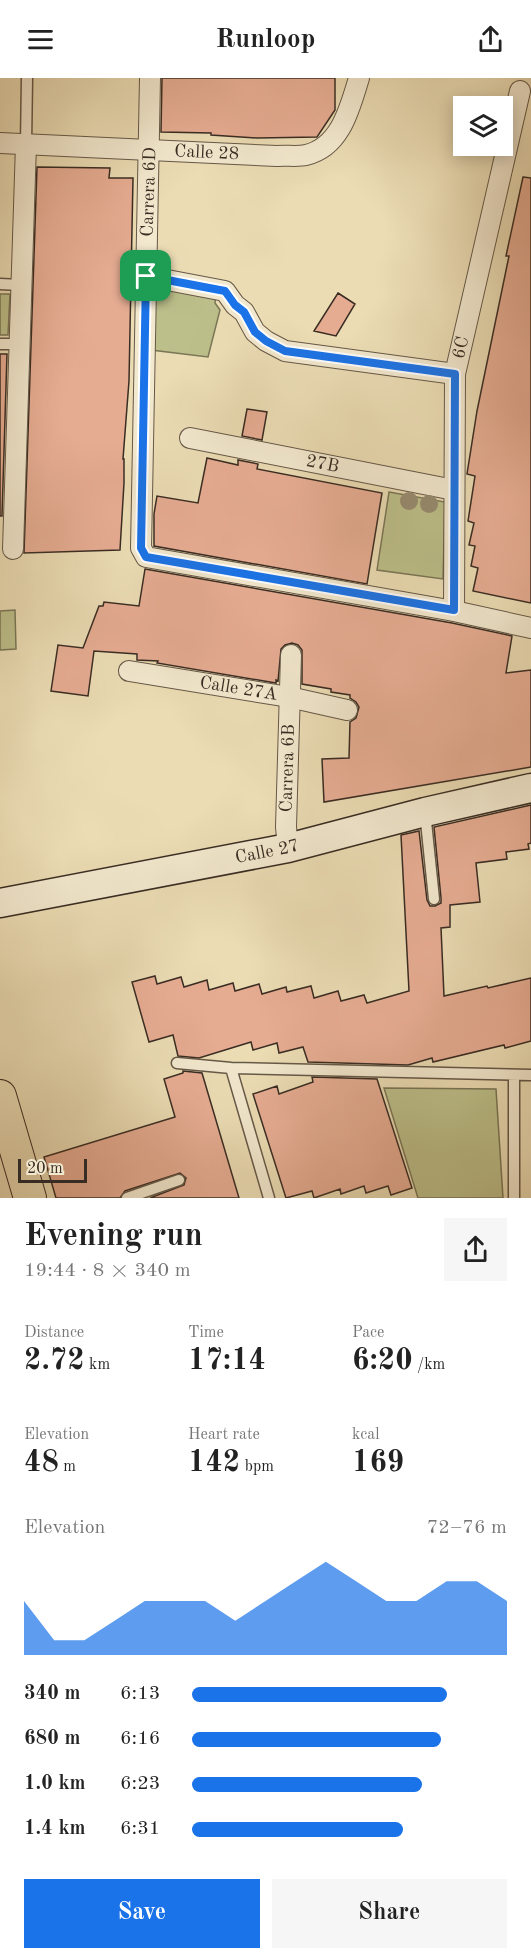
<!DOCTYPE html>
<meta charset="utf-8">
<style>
body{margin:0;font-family:"Old Standard TT",serif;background:#f6f6f6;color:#222;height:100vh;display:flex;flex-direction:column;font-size:22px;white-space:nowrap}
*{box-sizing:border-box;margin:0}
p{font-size:20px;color:#767676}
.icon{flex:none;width:33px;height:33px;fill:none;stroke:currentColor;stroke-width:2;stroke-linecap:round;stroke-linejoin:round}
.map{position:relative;height:1120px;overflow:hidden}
.drawer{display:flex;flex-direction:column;background:#fff;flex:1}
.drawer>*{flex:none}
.fabs{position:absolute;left:453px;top:18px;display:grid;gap:12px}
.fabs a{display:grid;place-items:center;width:60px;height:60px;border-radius:0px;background:#fff;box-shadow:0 3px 15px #0003;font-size:30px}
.scale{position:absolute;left:18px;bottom:15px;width:69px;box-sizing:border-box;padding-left:6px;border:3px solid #392c23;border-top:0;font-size:16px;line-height:21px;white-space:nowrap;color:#392c23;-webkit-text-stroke:4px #f2e8ce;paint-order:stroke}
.pin{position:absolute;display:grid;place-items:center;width:51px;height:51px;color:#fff;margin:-26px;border-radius:12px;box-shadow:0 3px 9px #0006}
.round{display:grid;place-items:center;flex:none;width:63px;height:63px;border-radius:0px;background:#f6f6f6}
.overview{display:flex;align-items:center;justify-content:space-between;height:102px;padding:0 24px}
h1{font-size:33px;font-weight:700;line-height:45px}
.figures{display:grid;grid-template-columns:repeat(3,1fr);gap:9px;height:102px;padding:6px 24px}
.figures div{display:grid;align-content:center}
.figures b{font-size:30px;font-weight:700}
.figures small{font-size:16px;font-weight:400}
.figures p{font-size:16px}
.chart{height:168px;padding:12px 24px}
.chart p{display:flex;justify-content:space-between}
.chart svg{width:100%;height:108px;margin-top:6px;fill:#1a73e8;opacity:.7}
.button{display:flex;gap:12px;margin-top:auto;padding:12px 24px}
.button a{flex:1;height:69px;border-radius:0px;background:#1a73e8;color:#fff;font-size:24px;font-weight:700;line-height:69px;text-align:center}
.button a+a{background:#f6f6f6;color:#222}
ul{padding:0 24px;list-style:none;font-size:20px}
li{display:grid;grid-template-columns:96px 72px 1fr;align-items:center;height:45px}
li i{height:15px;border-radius:8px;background:#1a73e8}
header{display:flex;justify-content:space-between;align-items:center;height:78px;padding:0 24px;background:#fff;font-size:27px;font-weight:700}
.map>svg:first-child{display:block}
</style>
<header><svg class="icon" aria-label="menu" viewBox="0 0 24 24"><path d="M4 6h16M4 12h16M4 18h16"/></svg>Runloop<svg class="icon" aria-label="share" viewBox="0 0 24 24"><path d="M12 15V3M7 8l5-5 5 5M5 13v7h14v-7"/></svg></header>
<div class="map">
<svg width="531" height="1120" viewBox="0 0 531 1120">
<rect width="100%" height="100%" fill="#ebdcb4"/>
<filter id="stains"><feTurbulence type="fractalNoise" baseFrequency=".00333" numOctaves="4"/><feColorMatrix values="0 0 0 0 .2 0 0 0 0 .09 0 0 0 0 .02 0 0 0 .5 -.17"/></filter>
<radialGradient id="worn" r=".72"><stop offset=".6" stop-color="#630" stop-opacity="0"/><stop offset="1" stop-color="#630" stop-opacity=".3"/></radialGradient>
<!-- green -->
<path fill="#bcbf8a" stroke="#7a7656" stroke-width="1.5" d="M 154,210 L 216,216 L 215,225 L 220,232 L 208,279 L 151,272 Z
M 0,216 L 10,216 L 8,257 L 0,257 Z
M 389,414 L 445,424 L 443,501 L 377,492 Z
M 15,532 L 16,571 L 0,572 L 0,533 Z
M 384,1010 L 496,1011 L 503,1120 L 418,1120 Z"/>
<!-- building -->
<path fill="#e6ac92" stroke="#392c23" stroke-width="1.5" d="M 162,0 L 335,0 L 335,32 L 317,59 L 257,60 L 211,57 L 211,55 L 161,54 Z
M 37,89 L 110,90 L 109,100 L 133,100 L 129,303 L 123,381 L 124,381 L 124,405 L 120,472 L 24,475 Z
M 523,99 L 531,100 L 531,525 L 473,513 L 478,490 L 471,488 L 475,468 L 469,467 L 474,445 L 468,443 L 475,398 L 467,396 L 477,333 L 509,178 L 506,178 Z
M 338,215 L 355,226 L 336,258 L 314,253 Z
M 0,276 L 7,276 L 2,438 L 0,438 Z
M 247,331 L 267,334 L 262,362 L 242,358 Z
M 207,380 L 238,387 L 238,382 L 258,386 L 257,391 L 382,415 L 367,506 L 154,468 L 154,436 L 157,418 L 198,425 Z
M 145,491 L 452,545 L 512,558 L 506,595 L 531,592 L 531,689 L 324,724 L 322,681 L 349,680 L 350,644 L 356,640 L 359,629 L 356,624 L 350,620 L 350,617 L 331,614 L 331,611 L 302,606 L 302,572 L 298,567 L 292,565 L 285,567 L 281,571 L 278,603 L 276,602 L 276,605 L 157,585 L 158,583 L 137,582 L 137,576 L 94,573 L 88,618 L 51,613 L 58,567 L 83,570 L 99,528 L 103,528 L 104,524 L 139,528 Z
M 531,727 L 531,765 L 528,766 L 529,771 L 506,774 L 507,781 L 476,785 L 480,824 L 450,827 L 450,849 L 441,850 L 444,918 L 487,908 L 488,910 L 531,900 L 531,963 L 505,970 L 504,967 L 433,984 L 432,980 L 408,987 L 308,984 L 303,969 L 279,975 L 277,965 L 253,972 L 251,964 L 199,980 L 178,978 L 173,957 L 149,964 L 132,904 L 155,898 L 157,906 L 181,899 L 184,909 L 207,902 L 209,912 L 233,905 L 235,913 L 259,906 L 262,916 L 286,909 L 287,914 L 311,908 L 314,920 L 338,913 L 341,923 L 364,917 L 367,925 L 409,913 L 401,757 L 419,753 L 427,822 L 430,828 L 435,828 L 441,825 L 441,820 L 434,749 Z
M 183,993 L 202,995 L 239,1120 L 150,1120 L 184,1107 L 186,1100 L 180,1095 L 125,1113 L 120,1120 L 56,1120 L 44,1079 L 175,1039 L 164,1001 L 183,995 Z
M 312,999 L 377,1001 L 412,1110 L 391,1117 L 388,1108 L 366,1115 L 364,1108 L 341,1116 L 340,1111 L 314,1120 L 312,1113 L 286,1120 L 253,1016 L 277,1008 L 279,1016 L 313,1004 Z"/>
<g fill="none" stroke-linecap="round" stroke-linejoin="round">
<!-- lane casing -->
<g stroke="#665847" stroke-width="13">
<path id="lane" d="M 26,66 L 27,0
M 0,206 L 20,207
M 0,266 L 19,266
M 425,734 L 434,821
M 177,985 L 231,990 L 531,997
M 231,990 L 269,1120
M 127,1120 L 179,1102
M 514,1120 L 514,997"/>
</g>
<!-- street casing -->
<g stroke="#665847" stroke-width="22">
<g id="street">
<path d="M 150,0 L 141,470 L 146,479 L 454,533 L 531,550"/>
<path id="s1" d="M 0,65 L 277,78 C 286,77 297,79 306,77 C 341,69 350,29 359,0"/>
<path d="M 146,198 L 225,213 L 235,227 L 244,234 L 255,254 L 266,263 L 285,273 L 455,296"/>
<path id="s2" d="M 190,360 L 454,412"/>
<path d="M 13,471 L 26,66"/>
<path id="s3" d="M 454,533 L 455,296 L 520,13"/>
<path id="s4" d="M 129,593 L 289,619 L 347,632"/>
<path id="s5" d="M 288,770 L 286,749 L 291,577"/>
</g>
</g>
<!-- secondary casing -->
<g stroke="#392c23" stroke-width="31">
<g id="secondary">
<path id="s6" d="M 0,825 L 288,770 L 425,734 L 531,710"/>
</g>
</g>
<!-- primary casing -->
<g stroke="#392c23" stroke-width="34">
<path id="primary" d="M 0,1018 L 30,1120"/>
</g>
<!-- lane -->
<use href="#lane" stroke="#f2e8ce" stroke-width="10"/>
<!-- street -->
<use href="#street" stroke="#f2e8ce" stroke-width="20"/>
<!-- secondary -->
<use href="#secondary" stroke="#f2e8ce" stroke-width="28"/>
<!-- primary -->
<use href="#primary" stroke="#ebdcb4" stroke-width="32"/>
</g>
<!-- trees -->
<g fill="#978b70">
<circle cx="409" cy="423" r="9"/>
<circle cx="429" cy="426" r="9"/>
</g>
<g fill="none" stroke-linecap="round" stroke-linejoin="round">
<!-- route casing -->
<g stroke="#fff" stroke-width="12">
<path id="route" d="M 146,198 L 225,213 L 235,227 L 244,234 L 255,254 L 266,263 L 285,273 L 455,296 L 454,532 L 146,479 L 141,470 Z"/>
</g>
<!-- route -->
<use href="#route" stroke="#1a73e8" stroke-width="8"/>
</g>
<g text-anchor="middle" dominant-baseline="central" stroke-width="5" stroke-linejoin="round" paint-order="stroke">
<!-- street labels -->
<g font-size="18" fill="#392c23" stroke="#f2e8ce">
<text stroke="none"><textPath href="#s1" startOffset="207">Calle 28</textPath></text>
<text transform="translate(149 114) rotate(-88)">Carrera 6D</text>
<text stroke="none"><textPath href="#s3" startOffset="264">6C</textPath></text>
<text stroke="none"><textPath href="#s2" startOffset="135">27B</textPath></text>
<text stroke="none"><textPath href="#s4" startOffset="111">Calle 27A</textPath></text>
<text stroke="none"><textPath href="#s5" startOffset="80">Carrera 6B</textPath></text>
<text stroke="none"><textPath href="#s6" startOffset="272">Calle 27</textPath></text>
</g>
</g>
<rect width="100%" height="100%" filter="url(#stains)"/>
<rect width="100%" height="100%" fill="url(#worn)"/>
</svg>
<div class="fabs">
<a><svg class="icon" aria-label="layers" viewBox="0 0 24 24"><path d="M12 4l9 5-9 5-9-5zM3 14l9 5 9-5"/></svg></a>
</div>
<div class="scale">20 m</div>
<div class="pin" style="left:146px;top:198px;background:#1e9e55"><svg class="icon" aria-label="arrive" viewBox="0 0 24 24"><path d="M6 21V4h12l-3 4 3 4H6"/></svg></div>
</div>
<section class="drawer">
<div class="overview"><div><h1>Evening run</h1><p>19:44 · 8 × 340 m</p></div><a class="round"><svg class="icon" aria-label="share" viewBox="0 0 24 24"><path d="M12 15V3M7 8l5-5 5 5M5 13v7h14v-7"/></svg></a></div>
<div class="figures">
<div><p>Distance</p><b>2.72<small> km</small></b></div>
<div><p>Time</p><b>17:14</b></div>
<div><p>Pace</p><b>6:20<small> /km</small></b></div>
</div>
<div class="figures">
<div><p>Elevation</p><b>48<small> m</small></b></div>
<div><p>Heart rate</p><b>142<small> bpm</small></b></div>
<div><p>kcal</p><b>169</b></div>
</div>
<div class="chart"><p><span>Elevation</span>72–76 m</p>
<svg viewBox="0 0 160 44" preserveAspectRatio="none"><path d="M0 44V22L10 38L20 38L30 30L40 22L50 22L60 22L70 30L80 22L90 14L100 6L110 14L120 22L130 22L140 14L150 14L160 22V44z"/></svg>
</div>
<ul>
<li><b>340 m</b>6:13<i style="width:81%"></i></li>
<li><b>680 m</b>6:16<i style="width:79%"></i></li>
<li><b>1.0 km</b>6:23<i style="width:73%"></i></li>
<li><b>1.4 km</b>6:31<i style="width:67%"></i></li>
</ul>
<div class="button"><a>Save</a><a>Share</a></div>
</section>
